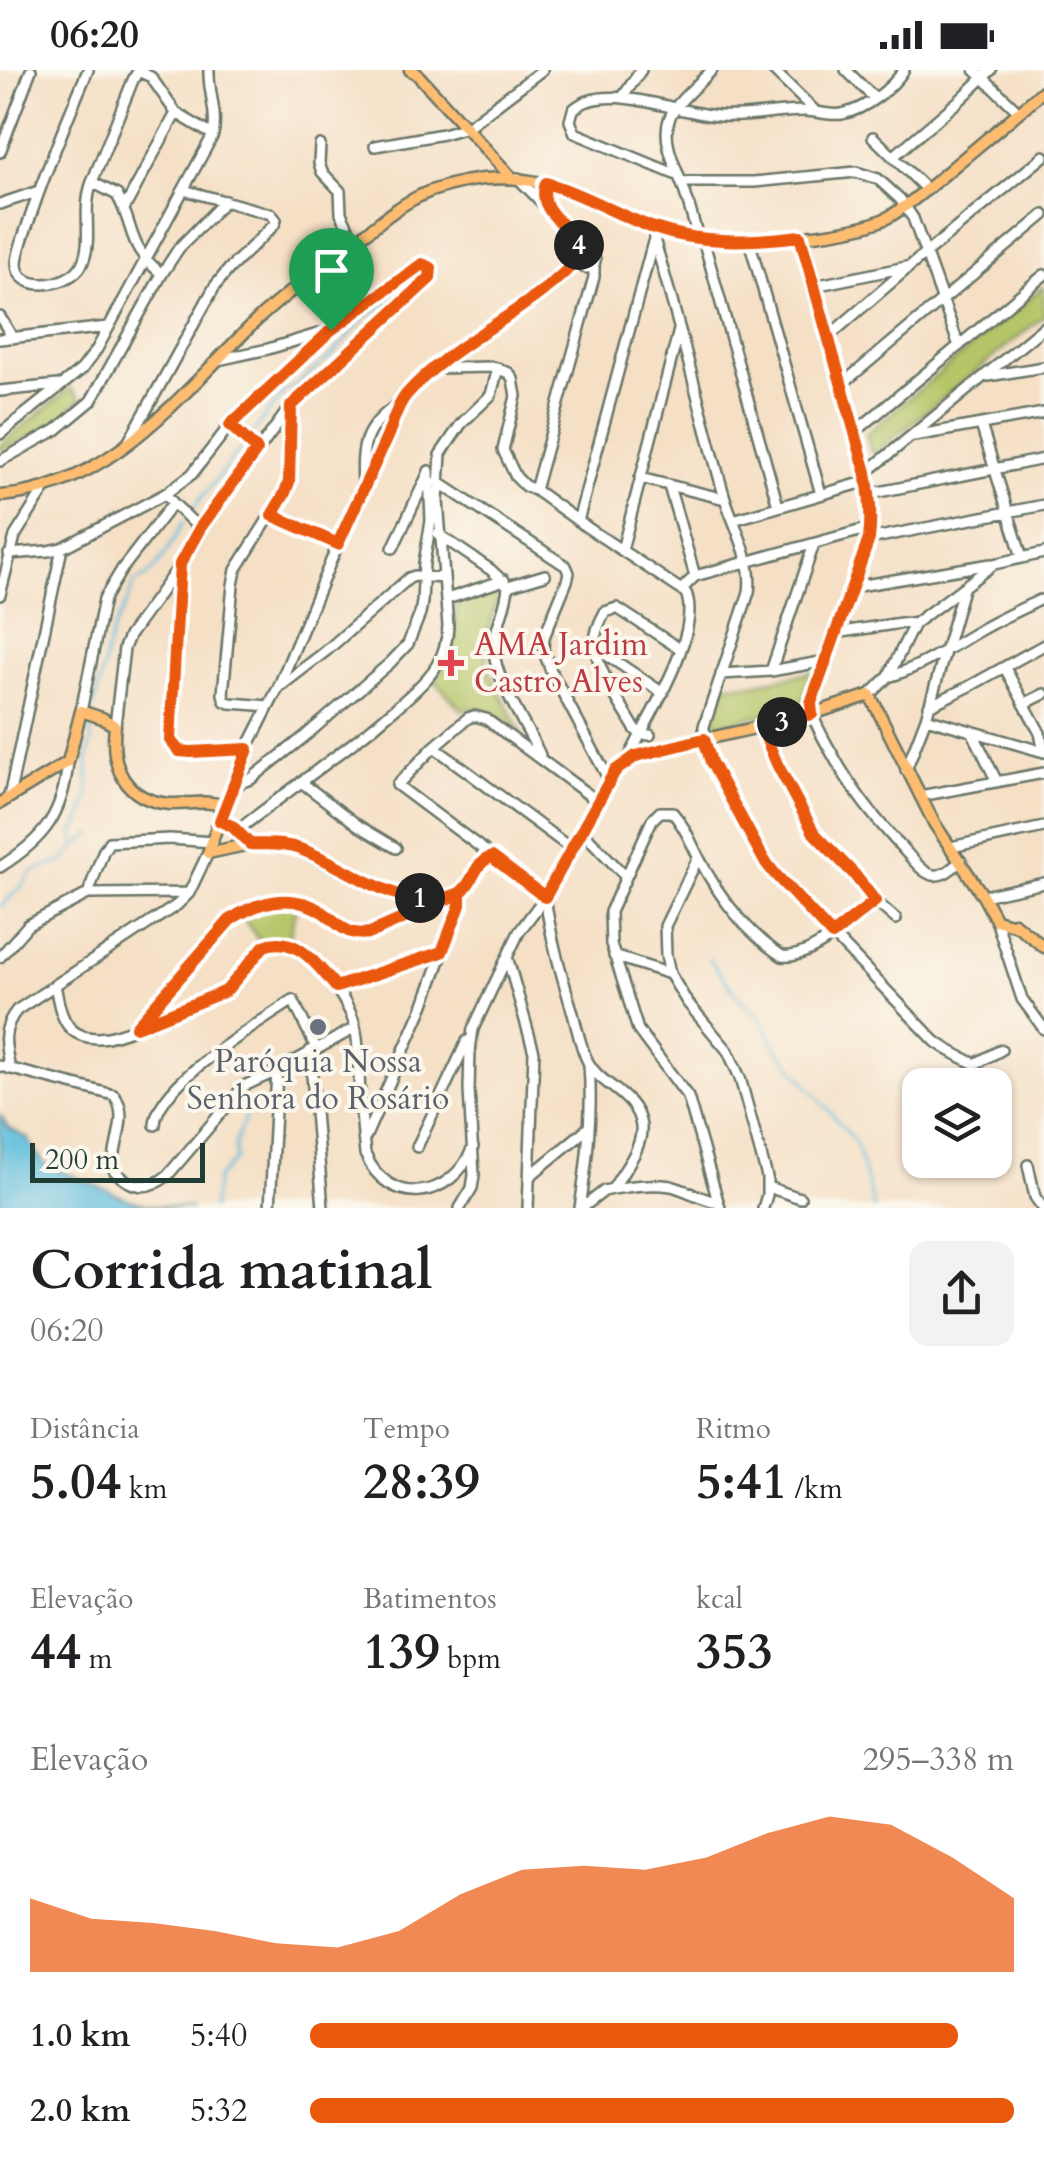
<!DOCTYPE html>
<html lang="pt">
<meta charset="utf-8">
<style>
body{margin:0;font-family:Cardo,serif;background:#f2f2f2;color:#202124;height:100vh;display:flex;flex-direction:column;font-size:38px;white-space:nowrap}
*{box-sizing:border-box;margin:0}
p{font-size:32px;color:#757577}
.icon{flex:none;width:55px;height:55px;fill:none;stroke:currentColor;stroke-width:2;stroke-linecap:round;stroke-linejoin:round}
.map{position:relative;height:1138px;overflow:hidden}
.drawer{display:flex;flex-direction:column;background:#fff;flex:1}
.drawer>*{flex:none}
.fabs{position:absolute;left:902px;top:998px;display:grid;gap:20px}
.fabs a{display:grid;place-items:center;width:110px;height:110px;border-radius:20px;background:#fff;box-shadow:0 2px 8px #0004;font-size:50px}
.scale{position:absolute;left:30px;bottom:25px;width:175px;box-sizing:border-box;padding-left:10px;border:5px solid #1f3d34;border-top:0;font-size:28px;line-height:35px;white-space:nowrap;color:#1f3d34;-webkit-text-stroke:8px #fbf7ec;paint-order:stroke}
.pin{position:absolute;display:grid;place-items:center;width:85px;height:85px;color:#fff;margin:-102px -42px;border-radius:50% 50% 50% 0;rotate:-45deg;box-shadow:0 0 10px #0007}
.pin .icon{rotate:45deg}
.km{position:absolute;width:50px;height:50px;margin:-25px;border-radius:50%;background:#222;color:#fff;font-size:28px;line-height:50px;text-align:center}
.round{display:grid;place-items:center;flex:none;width:105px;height:105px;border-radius:20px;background:#f2f2f2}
.headline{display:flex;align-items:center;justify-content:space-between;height:170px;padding:0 30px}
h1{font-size:55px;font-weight:600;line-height:75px}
.stats{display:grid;grid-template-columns:repeat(3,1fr);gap:15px;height:170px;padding:10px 30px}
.stats div{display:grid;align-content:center}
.stats b{font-size:50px;font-weight:600}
.stats small{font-size:28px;font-weight:400}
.stats p{font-size:28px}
.chart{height:280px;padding:20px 30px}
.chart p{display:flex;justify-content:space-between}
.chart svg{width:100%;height:180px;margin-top:10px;fill:#ea580c;opacity:.7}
ul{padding:0 30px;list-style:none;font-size:32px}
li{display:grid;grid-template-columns:160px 120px 1fr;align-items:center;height:75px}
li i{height:25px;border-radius:12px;background:#ea580c}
.status{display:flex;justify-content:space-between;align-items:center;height:70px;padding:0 50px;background:#fff;direction:ltr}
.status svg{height:28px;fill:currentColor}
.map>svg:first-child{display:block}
</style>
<div class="status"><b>06:20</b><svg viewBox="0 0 49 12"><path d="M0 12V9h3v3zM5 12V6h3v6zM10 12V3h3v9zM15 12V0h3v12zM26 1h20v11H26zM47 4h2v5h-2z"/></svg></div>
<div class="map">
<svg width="1044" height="1138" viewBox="0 0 1044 1138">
<rect width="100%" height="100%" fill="#fbf7ec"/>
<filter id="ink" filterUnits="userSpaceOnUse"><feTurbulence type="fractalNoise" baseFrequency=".01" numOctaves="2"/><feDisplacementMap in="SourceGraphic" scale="20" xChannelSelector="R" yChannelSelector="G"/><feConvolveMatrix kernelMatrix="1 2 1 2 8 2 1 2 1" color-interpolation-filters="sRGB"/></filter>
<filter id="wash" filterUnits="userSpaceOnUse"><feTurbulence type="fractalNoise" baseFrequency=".0048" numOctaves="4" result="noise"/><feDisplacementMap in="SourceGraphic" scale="40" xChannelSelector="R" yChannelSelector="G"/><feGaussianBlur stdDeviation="2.25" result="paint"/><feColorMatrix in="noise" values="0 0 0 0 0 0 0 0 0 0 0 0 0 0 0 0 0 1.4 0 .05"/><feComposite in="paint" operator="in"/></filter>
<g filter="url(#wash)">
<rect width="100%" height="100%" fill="#f5dfc5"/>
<!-- green -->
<path fill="#b6c568" stroke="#6a814e" stroke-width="2.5" d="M 1044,216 L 1044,246 L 876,382 L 871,382 L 866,364 Z
M 71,318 L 81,329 C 53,357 35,365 0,381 L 0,375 Z
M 500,521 C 492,549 482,571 489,600 L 522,664 C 501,648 489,633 462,640 L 435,611 C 453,584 456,567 456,535 Z
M 812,602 L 800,637 L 713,655 L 726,615 L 753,614 Z
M 274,835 L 296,835 L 289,871 L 275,868 L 261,873 L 242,847 L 249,842 Z"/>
<!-- water -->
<path fill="#60bdde" stroke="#407d89" stroke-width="2.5" d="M 0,1045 L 8,1058 L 27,1068 L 44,1094 L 130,1130 L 152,1136 L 192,1138 L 0,1138 Z"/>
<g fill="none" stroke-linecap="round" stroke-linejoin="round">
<!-- stream -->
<path stroke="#60bdde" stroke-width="2.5" d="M 248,369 L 284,322 L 294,317 L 332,285 L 366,247 L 414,216
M 188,445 L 245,373
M 93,638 C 101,614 103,590 111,566 C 118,548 129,532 134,513 C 159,504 171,473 184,451
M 76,776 L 73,765 C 89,737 90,727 88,695 C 86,678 96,673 88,656 L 91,646
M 0,837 L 25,813 L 31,802 L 64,791 L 76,776 L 93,764
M 709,889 L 742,931 L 761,948 L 775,976 L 856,1073 L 874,1138
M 212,1138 L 217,1108 L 236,1089 L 235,1074 L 248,1039"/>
</g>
</g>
<g filter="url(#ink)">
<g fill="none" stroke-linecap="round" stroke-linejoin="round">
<!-- minor casing -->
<g stroke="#6a7667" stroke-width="14">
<path id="minor" d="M 88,0 C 68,47 48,94 32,142 C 27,157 21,171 18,186 C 9,225 70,219 82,194 C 94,170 81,142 92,112 L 117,125 C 136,159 126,176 162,204
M 773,0 L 814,40
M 846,0 L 874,28
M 975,0 L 1019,42
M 622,28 L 641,0
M 176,43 L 213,65
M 873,67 L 927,120
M 320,75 L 319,93 L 322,102 L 340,121 L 341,143 L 355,172
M 375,76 L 443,64 L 467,57 L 542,0
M 0,82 L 31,0
M 894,86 L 961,29 L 991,0
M 677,105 L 575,63 L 570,51 L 573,40 C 604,9 680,45 720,46 C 748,48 776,41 804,41 C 817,41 830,46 842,44 C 866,39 891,19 904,0
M 518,108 L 590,182
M 92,112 L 133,10 L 138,1 L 151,7 L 176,43 L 124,139
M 681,112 L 754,112 L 856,102 L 878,109 L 900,129 L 913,148 L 959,276
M 0,134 L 39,121
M 654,158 L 654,169 C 680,254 700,340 724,425 C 733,455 754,490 749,522 L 704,656 L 704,669 L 711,692 L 771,800 L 935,971 C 942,977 965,989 975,994 L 1001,980
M 800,166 L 866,403 L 870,432 L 869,469 L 810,637 C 814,652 822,666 830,680 C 853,722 872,745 904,780 C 912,788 922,803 933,805 C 944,807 953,797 961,791
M 698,168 C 694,153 690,138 685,123 C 678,100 660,72 670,47 C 675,33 701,12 712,0
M 703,169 L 778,436
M 749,170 L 821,424
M579 190a8 8 0 1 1 16 0a8 8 0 1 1-16 0Z
M 814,216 L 906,197
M 0,247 L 13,268
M 828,267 L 909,197 L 1044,86
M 0,269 L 108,257
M 218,290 L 268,279 L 328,261
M 438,298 L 492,297 L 509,303 L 513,309 L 516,326 L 503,380 L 516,407 L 525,416 L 535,420 L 588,458 L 686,523 C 703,564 645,651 628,690
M 988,306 L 1044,297
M 841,315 L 1044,145
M 0,321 L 58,315
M 230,355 L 257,380
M 981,355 L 1022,487
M 854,363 L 1044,205
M 0,364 L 82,299 L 97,279 L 213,65 C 218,43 208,22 209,0
M 914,366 L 1044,343
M 128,373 L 215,216 L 229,199 L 274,155 L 276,150 L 271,144 L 184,120
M 440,385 L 461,354 L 491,325 L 498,298
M 0,391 L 56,360 L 91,331 L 162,204 L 179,178 L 225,131
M 866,403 L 1044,257
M 640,408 L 725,429
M 438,412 L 566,496 L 569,503 L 567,511 L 544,567 L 543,579 L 551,601 L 609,710
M 363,415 C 361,376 363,358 397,335
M 669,416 L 695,506 L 682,519
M 535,420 L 594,207 L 594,194
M 869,424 L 1044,389
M 173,433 L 200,459
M 272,445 L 338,474
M 733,450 L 868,411
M 578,451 L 653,172
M 438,464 L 491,500 L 508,516 C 507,537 495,556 494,577 C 493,608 527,656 540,685
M 869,469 L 1044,435
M 393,478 L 429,402
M 622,480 L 679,260
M 9,484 L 48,481 L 62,478 L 165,424
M 180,496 L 170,670 L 179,681 L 191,683 L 247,679
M 695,506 L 870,458
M 508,516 L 545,505
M 852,517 L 991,494
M 0,525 L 15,466 L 44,420
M 447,529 L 504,510
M 835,563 L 901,553 L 914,554
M 596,578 L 663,623
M 1005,598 L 1040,663 L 1044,682
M 771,601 L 814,474
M 721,604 L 771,601 L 826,591
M 888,607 C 922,597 952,576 982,559 C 1001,548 1021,539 1040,530
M 282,615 L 326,581 L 409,508 L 415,506 L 444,508
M 870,625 L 888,607 L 914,554 L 994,494 L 1044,483
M 1024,634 L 1044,624
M 269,636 L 230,633 L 225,631 L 223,624 L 233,515 L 236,500 L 287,419 L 290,404 L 291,336
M 929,636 L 970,616 L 1044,575
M 81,641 L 104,529 L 122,499 L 173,433 L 165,424 L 192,404 L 230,355 L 331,260 L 421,194 L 429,196 L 432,204 L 430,208 L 291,336 L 200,459 L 180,495 L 129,566 L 124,578 L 115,656
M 926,648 L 1044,682
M 761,656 L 777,695 L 814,763 L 854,804 L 875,831 L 896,849
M 973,663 L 997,712
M 650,665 L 640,664 L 635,659 C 622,636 595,599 595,572 C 595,561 600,551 605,542 L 617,538 L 680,579
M 434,677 L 573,780
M 906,700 L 926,648 L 963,519
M 301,712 L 359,756 L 396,778
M 234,715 L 251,709 L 304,667 L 390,593 L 408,574 L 420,544 L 422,532 L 424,493 L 431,451 L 429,401
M 920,726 L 1044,703
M 9,727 L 62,478
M 224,736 L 247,679 L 278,618 L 338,474 L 389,361 L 400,333 L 435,298 L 560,206 L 579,187
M 237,761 C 283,724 332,691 378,653 C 395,638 414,624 429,606 C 441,592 447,575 448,556 L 438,431 L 441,384
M 583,762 L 626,807
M 951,777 L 1044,757
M 488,787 L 484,780 L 397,715 L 434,677 L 468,648 L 474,646 L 486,649 L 597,731
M 698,788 L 665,856 L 666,885 L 670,904 L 687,932 L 728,981 L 740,1008 L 767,1107 L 767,1125 L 763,1138
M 0,797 C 44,769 63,745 68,692
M 88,824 L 103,782 L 109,772 L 170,769 L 213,772
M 983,826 L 1044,813
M 545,827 C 550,865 561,903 572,940 C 577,957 580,977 588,992 C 600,1016 636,1023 641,1056 C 643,1079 623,1100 613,1119 L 604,1121 L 582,1138
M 996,850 L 1022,929 L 1044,959
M 614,886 L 670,904
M 0,887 L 28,855 L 88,824 L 189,823
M 508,890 L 534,982 L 528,1138
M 55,915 C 58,929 60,948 71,959 C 81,968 95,969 108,967 C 141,959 187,938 219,925 L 226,921 L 264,876 C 282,869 300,877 313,891 C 328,906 341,923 350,942 C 359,961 358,984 359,1005 C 360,1031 362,1058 365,1084 C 388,1138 452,1131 473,1077
M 336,917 L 442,882
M 138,955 L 230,850 C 259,831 295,822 326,844 C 334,850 342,860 351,863 C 367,869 426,842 438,830
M 310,981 L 323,1138
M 0,996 L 114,1025 C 131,1046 111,1076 114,1100 C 131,1119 149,1121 168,1105 L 244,1016 L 277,1001 L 355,958
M 10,999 C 5,976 1,959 17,940 L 177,835 L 189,823 L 208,783
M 155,1055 C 156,1013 259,954 293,930 L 316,978
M 365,1068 L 423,937 L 460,835 L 461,823
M 417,1077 L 467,971
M 1028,1095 L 1035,1127 L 1043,1138
M 530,1106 L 588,1058
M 768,1117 L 800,1128
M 613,1119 C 632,1116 652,1113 671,1116 C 687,1120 701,1129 717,1132
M 270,1138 L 277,1001
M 460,1138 L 472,1118 L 474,1105 L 469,1020 L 470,980 L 473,959 L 519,862 L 545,827
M 580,1138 C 587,1093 593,1042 589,996
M 720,1138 L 688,1027 L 638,960 L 611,874 L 610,842 L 652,750 L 660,742 L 672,742 C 685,756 691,773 700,790 C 719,827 747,863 782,886 C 811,890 854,849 875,831"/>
</g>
<!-- major casing -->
<g stroke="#6a7667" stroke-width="15">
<path id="major" d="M 410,0 L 416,3 L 512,108
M 0,426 C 110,419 182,323 256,251 C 285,223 319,201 350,176 C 375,156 401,132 431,121 C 489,100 537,106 592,130 C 613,140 633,151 655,158 C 669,163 684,166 699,169 C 738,174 860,166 892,145 C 913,132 933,114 952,98 C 983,72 1014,47 1044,20
M 0,733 L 68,692 L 81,641 L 102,648 L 115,656 C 110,696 124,730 170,734 C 189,735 205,729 224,736 L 208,783
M 220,751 L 232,756 L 250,774
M 208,783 L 250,774 L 293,777 L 386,821 L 438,830 L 461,823 L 483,790 L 492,787 L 545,827 L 609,710 L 628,690 L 656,680 L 800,648 L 870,625 L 934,753 L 983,826 L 996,850 L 1018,856
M 1014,853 L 1044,877"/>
</g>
<!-- minor -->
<use href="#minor" stroke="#fff" stroke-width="9"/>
<!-- major -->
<use href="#major" stroke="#fdbc70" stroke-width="10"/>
</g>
</g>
<g fill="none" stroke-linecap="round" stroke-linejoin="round" filter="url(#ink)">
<!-- route casing -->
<g stroke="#fff" stroke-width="20">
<path id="route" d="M 331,260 L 230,355 L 257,380 L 200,458 L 180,494 L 170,670 L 179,681 L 191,682 L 248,679 L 220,751 L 232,756 L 250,774 C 266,775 282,773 297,778 C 348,794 404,849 460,823 L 460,835 L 442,882 L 336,917 C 318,896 296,863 264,876 L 226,921 L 136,957 L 230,850 C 257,832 290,822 321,841 C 340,853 344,867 370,863 L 432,836 C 441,828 452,830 461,822 C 475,811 474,792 492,787 L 545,827 L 615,701 L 636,686 L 704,669 L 711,692 L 764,790 L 775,804 L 832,865 L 875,831 L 854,804 L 814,763 L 777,694 L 761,656 L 812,644 L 811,633 L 869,469 C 872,446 870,425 866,402 L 800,166 C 752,172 701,174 654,158 C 617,145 584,124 546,113 C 535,144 574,155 582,184 C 536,239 453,271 406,325 C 396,337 393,353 387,367 C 371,403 354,438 338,474 L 272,445 L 284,425 L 289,412 L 291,336 L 430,208 L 431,198 L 422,194 L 331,260"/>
</g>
<!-- route -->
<use href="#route" stroke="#ea580c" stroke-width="12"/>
</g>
<!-- markers -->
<path fill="#e0444e" stroke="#fbf7ec" stroke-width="4" d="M446 578h10v10h10v10h-10v10h-10v-10h-10v-10h10z"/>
<circle fill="#6b7280" stroke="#fbf7ec" stroke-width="4" cx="318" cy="957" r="10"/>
<g text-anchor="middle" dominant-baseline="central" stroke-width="8" stroke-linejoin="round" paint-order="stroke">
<!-- health labels -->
<g font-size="32" fill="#be3a42" stroke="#fbf7ec" text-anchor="start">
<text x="474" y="575">AMA Jardim<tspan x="474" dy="37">Castro Alves</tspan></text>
</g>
<!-- worship labels -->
<g font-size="32" fill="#5b616d" stroke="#fbf7ec">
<text x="318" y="992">Paróquia Nossa<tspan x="318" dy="37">Senhora do Rosário</tspan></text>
</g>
</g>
</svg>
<div class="fabs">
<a><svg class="icon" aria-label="layers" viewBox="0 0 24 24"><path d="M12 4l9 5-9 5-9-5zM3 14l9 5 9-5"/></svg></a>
</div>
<div class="scale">200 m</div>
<div class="pin" style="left:331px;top:260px;background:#1e9e55"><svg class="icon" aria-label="arrive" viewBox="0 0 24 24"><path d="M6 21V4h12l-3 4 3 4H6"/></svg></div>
<b class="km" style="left:420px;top:828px">1</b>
<b class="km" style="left:782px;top:652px">3</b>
<b class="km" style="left:579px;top:175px">4</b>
</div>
<section class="drawer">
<div class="headline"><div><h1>Corrida matinal</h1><p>06:20</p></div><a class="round"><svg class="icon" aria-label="share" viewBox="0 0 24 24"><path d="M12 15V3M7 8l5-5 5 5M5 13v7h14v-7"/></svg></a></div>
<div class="stats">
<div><p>Distância</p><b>5.04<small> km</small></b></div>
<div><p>Tempo</p><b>28:39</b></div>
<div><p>Ritmo</p><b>5:41<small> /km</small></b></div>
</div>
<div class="stats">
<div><p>Elevação</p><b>44<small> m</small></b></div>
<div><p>Batimentos</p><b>139<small> bpm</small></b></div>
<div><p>kcal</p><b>353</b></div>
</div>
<div class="chart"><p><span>Elevação</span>295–338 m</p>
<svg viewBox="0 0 160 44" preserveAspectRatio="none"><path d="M0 44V26L10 31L20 32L30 34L40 37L50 38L60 34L70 25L80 19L90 18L100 19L110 16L120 10L130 6L140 8L150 16L160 26V44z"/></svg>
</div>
<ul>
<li><b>1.0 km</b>5:40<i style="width:92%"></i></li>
<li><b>2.0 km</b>5:32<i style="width:100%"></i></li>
</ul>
</section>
